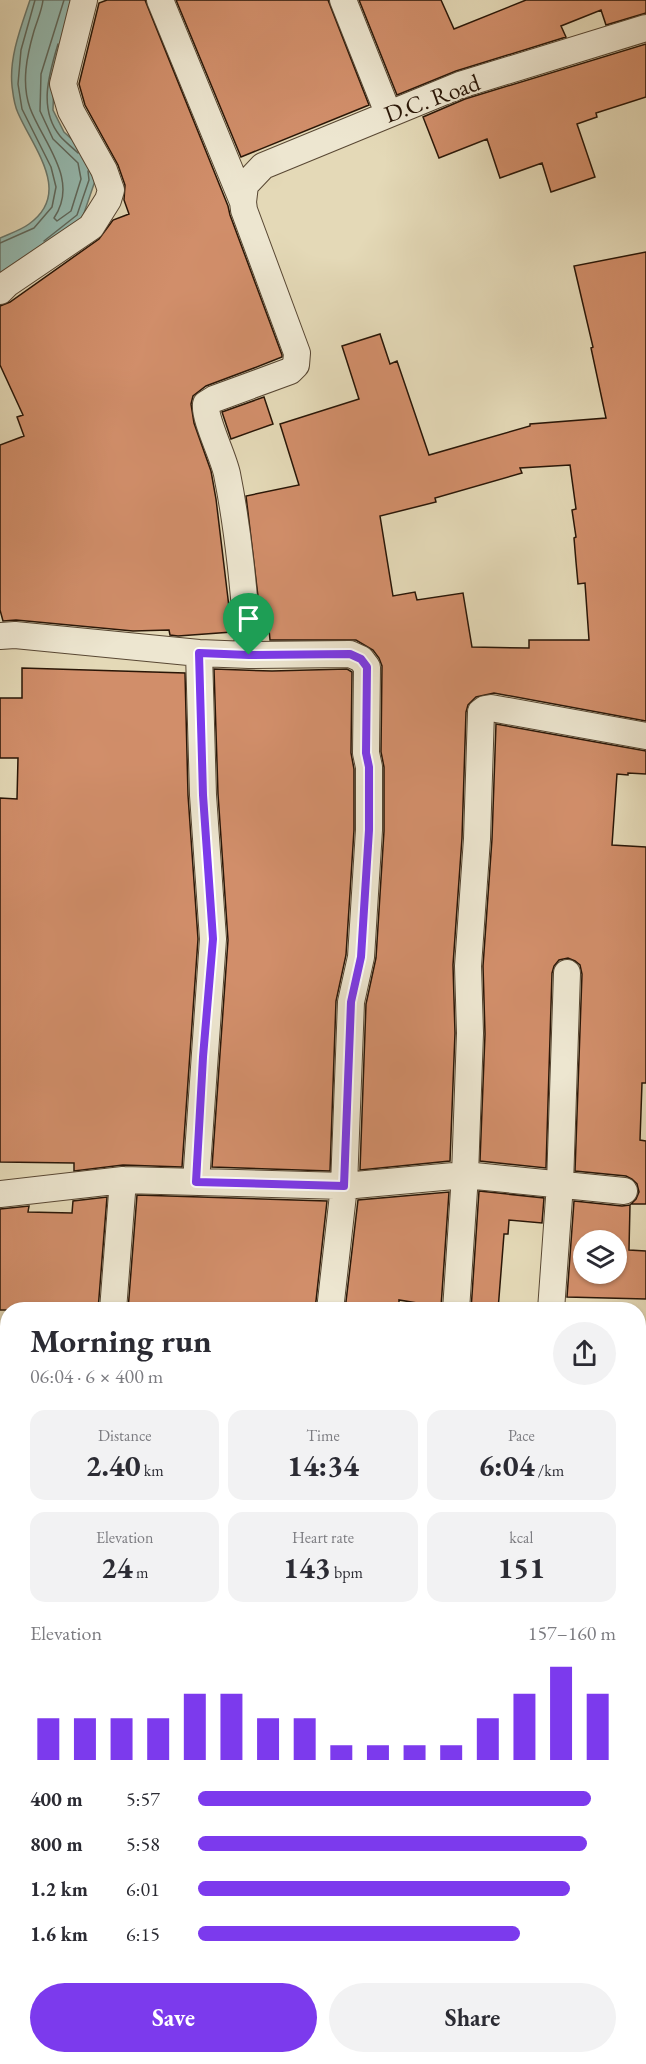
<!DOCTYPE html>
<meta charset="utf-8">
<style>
body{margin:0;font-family:"EB Garamond",serif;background:#f2f2f3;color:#2b2b33;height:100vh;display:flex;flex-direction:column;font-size:22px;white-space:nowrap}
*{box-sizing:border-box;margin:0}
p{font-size:20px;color:#7c7c81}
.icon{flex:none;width:33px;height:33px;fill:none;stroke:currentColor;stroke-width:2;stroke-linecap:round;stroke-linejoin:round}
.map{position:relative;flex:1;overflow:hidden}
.details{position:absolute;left:0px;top:1302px;width:646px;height:762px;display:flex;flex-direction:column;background:#fff;border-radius:24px 24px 0 0;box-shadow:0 2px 4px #0004}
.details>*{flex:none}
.controls{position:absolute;left:573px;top:1230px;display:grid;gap:12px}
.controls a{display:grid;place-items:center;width:54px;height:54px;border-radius:50%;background:#fff;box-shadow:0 2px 4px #0004;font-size:30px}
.pin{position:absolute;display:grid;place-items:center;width:51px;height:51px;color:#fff;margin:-62px -26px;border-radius:50% 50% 50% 0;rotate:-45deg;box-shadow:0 0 6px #0007}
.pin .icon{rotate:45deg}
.round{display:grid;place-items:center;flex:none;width:63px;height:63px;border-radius:32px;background:#f2f2f3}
.head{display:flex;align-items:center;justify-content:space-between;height:102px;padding:0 30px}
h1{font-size:33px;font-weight:700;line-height:45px}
.stats{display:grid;grid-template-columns:repeat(3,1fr);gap:9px;height:102px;padding:6px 30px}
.stats div{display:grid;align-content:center;border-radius:15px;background:#f2f2f3;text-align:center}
.stats b{font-size:30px;font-weight:700}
.stats small{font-size:16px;font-weight:400}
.stats p{font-size:16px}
.chart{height:168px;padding:12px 30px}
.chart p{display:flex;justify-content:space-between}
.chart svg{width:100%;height:108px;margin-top:6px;stroke:#7c3aed;stroke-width:6}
.cta{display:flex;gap:12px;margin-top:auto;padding:12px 30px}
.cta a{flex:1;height:69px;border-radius:36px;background:#7c3aed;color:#fff;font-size:24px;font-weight:700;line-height:69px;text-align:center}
.cta a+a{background:#f2f2f3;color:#2b2b33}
ul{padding:0 30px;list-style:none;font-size:20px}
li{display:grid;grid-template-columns:96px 72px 1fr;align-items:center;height:45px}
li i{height:15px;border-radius:8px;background:#7c3aed}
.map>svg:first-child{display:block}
</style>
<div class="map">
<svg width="646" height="2064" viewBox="0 0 646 2064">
<rect width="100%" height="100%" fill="#e4d9b7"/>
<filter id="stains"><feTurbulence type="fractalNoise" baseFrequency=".00333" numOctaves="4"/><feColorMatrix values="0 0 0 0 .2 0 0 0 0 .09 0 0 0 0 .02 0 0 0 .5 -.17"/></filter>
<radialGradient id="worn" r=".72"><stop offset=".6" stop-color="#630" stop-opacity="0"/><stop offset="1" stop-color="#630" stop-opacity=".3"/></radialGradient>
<!-- water -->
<path fill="#95bab0" stroke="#6a786c" stroke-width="1.5" d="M 30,0 L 78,0 L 54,78 L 53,110 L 64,132 L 89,155 L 95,181 L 82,219 L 0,285 L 0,238 C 9,234 21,230 29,224 C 73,193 33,148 18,113 C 14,105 13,94 12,86 C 9,57 21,27 30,0 Z"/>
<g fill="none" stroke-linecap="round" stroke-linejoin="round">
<!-- shore -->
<path stroke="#5f685c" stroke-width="1.5" d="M 43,0 C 42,10 37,21 34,31 C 27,55 21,83 30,108 C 43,143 80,180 54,218 L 57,221 L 71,211 L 81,179 L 78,163 L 53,139 L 40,111 L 41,74 L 64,0
M 58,44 C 49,74 38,109 60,136 C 65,142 72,147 78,153
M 44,241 L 77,215 L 89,180 L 88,171
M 0,243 L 34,228 L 52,207 L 56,187 L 51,167 L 22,109 L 18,84 L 21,50 L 35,0"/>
</g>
<!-- building -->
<path fill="#d18e6a" stroke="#291607" stroke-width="1.5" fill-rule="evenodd" d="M 107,0 L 145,0 L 228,206 L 230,215 L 282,355 L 282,357 L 254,368 L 206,386 L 193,396 L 191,404 L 194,423 L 211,471 L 216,499 L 232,632 L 178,636 L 170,635 L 169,630 L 133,631 L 16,620 L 3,621 L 0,610 L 0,445 L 24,436 L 17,417 L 23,415 L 0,365 L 0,306 L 10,302 L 99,239 L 113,220 L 129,214 L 124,200 L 125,185 L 118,165 L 85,105 L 79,84 L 99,3 Z
M 176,0 L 328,0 L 369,105 L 241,157 Z
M 359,0 L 441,0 L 454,29 L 526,0 L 646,0 L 646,13 L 606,25 L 601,10 L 561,26 L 566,37 L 456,71 L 397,95 Z
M 646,44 L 646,97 L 596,113 L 597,117 L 577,124 L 595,177 L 551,192 L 542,163 L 500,178 L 487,139 L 439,158 L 423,117 L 465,99 Z
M 646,252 L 646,721 L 494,693 L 476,697 L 468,705 L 466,712 L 462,838 L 453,965 L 455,1033 L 450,1161 L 360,1170 L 366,1004 L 376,958 L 384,831 L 384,767 L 381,752 L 382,666 L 379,658 L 373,650 L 356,640 L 270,640 L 269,629 L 262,630 L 246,496 L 299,485 L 280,424 L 359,399 L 342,346 L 380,334 L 390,364 L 397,361 L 429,455 L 530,426 L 530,424 L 606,418 L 591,348 L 593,347 L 574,266 ZM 570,465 L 576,509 L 572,510 L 576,537 L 574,538 L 576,562 L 578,584 L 585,583 L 589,640 L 529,640 L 529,648 L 472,647 L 463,593 L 417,600 L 415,592 L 393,596 L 380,516 L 436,502 L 435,498 L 522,473 L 520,468 Z
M 264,397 L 273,424 L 231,439 L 222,412 Z
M 22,668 L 185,673 L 188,795 L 198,939 L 182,1167 L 123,1165 L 74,1171 L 74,1163 L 0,1162 L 0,798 L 17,799 L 18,758 L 0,758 L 0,698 L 22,698 Z
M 214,669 L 272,671 L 347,669 L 352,672 L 351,753 L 354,769 L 354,830 L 346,955 L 336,1001 L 330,1171 L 212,1167 L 228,940 L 218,794 Z
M 496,724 L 646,751 L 646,774 L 628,773 L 628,775 L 617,774 L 612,845 L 646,847 L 646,1083 L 642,1083 L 640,1140 L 646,1141 L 646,1204 L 631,1204 L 636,1199 L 639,1192 L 637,1184 L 632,1179 L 626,1176 L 575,1171 L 582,974 L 580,965 L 575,961 L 568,958 L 559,960 L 554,966 L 552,973 L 546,1168 L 480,1161 L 485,1034 L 483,966 L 492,839 Z
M 479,1191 L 544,1198 L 542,1223 L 509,1220 L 508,1234 L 504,1234 L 498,1310 L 471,1310 Z
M 449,1192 L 441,1307 L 399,1300 L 399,1310 L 345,1310 L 358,1200 Z
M 137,1195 L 327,1201 L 315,1310 L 128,1310 Z
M 107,1197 L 98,1310 L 0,1310 L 0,1209 L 29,1206 L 28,1212 L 72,1213 L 73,1201 Z
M 574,1201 L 622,1206 L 630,1205 L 629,1250 L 646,1251 L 646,1299 L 567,1297 ZM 584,1240 L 616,1240 L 616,1274 L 584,1274 Z"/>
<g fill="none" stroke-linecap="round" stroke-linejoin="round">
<!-- minor casing -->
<g stroke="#584733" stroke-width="28">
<path id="minor" d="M 160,0 L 243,202 L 244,210 L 297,353 L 296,365 L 290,371 L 214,399 L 206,404 C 204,419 223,455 227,474 C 239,534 244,594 249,655
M 343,0 L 388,113
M 243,202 L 245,185 L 263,166 L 460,85 L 646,28
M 0,291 L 7,284 L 91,227 L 108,200 L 111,190 L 104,170 L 71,111 L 63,84 L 84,0
M 0,636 L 15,635 L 199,653 L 249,655 L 350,654 L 361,659 L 367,667 L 366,753 L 369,767 L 369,830 L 361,957 L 351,1002 L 344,1186 L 330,1310
M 196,1182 L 213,939 L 203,795 L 199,653
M 0,1194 L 123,1180 L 344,1186 L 465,1175 L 624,1191
M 113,1310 L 123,1180
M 456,1310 L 465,1175 L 470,1033 L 468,966 L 477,839 L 481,712 L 485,709 L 491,708 L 646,736
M 551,1310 L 560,1184 L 567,973
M 0,1430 L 8,1430
M 639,1456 L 646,1457
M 0,1508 L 8,1508
M 639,1797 L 646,1798
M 189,2064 L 189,2056"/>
</g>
<!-- minor -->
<use href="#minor" stroke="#ede6d0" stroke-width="26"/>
</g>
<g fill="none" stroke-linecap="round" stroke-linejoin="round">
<!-- route casing -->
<g stroke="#fff" stroke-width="12">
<path id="route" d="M 199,653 L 249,655 L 350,654 L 361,659 L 367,667 L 366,753 L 369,767 L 369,830 L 361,957 L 351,1002 L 344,1186 L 196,1182 L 203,1057 L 213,939 L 203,795 Z"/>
</g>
<!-- route -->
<use href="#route" stroke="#7c3aed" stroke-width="8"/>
</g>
<g text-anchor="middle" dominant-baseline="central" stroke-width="4.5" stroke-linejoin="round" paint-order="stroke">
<!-- street labels -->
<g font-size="24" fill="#291607" stroke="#ede6d0">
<text transform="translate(432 98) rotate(-20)">D.C. Road</text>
</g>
</g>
<rect width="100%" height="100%" filter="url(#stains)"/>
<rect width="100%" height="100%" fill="url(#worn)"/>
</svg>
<div class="controls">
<a><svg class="icon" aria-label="layers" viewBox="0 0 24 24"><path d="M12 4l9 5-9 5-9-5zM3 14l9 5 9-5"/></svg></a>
</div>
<div class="pin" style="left:249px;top:655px;background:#1e9e55"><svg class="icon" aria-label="arrive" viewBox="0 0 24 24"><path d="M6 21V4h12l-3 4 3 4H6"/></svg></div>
<section class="details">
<div class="head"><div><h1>Morning run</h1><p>06:04 · 6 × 400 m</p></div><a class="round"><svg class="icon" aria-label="share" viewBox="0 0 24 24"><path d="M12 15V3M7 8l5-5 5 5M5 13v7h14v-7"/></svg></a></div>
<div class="stats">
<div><p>Distance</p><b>2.40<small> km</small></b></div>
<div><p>Time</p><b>14:34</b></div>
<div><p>Pace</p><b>6:04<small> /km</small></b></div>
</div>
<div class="stats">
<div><p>Elevation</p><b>24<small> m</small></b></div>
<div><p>Heart rate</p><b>143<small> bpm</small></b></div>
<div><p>kcal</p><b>151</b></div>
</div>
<div class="chart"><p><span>Elevation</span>157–160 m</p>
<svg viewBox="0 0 160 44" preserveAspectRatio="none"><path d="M5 44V27M15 44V27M25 44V27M35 44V27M45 44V17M55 44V17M65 44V27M75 44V27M85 44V38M95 44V38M105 44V38M115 44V38M125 44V27M135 44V17M145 44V6M155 44V17"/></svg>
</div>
<ul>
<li><b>400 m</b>5:57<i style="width:94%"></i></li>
<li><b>800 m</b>5:58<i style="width:93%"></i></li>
<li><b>1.2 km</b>6:01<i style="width:89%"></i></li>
<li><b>1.6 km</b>6:15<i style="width:77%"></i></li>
</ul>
<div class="cta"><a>Save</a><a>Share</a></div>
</section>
</div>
